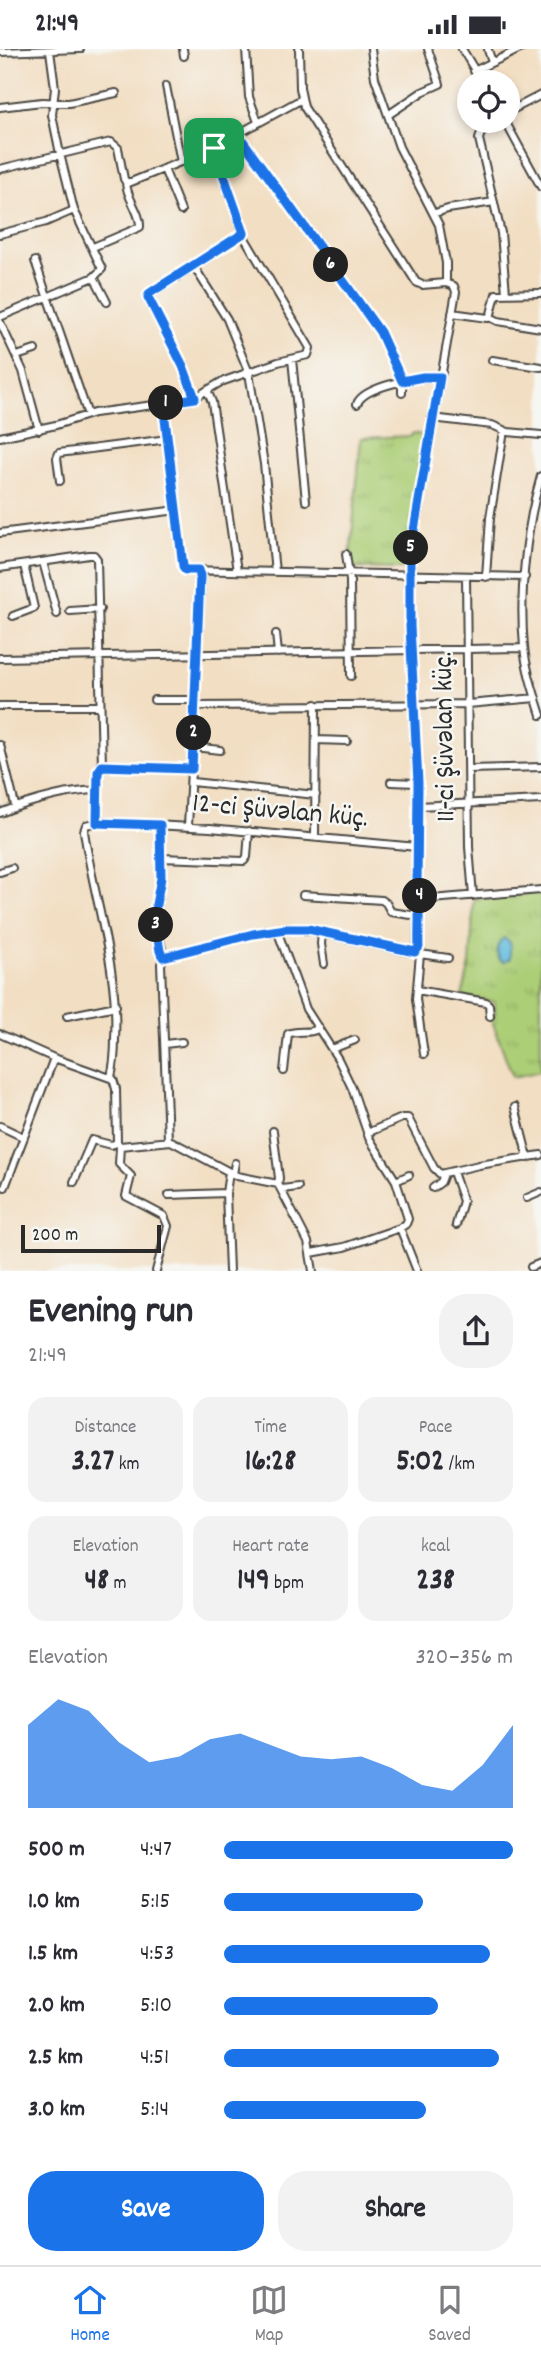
<!DOCTYPE html>
<meta charset="utf-8">
<style>
body{margin:0;font-family:Dekko,sans-serif;background:#f2f2f3;color:#2b2b33;height:100vh;display:flex;flex-direction:column;font-size:26px;white-space:nowrap}
*{box-sizing:border-box;margin:0}
p{font-size:23px;color:#7c7c81}
.icon{flex:none;width:38px;height:38px;fill:none;stroke:currentColor;stroke-width:2;stroke-linecap:round;stroke-linejoin:round}
.map{position:relative;height:1222px;overflow:hidden}
.panel{display:flex;flex-direction:column;background:#fff;flex:1}
.panel>*{flex:none}
.buttons{position:absolute;left:457px;top:21px;display:grid;gap:14px}
.buttons a{display:grid;place-items:center;width:63px;height:63px;border-radius:50%;background:#fff;box-shadow:0 4px 10px #0003;font-size:35px}
.scale{position:absolute;left:21px;bottom:18px;width:140px;box-sizing:border-box;padding-left:7px;border:4px solid #2b2b2b;border-top:0;font-size:19px;line-height:24px;white-space:nowrap;color:#2b2b2b;-webkit-text-stroke:5px #f6f6f2;paint-order:stroke}
.pin{position:absolute;display:grid;place-items:center;width:60px;height:60px;color:#fff;margin:-30px;border-radius:14px;box-shadow:0 4px 10px #0006}
.km{position:absolute;width:35px;height:35px;margin:-18px;border-radius:50%;background:#222;color:#fff;font-size:19px;line-height:35px;text-align:center}
.round{display:grid;place-items:center;flex:none;width:74px;height:74px;border-radius:28px;background:#f2f2f3}
.overview{display:flex;align-items:center;justify-content:space-between;height:119px;padding:0 28px}
h1{font-size:38px;font-weight:700;line-height:52px}
.figures{display:grid;grid-template-columns:repeat(3,1fr);gap:10px;height:119px;padding:7px 28px}
.figures div{display:grid;align-content:center;border-radius:18px;background:#f2f2f3;text-align:center}
.figures b{font-size:30px;font-weight:700}
.figures small{font-size:19px;font-weight:400}
.figures p{font-size:19px}
.chart{height:196px;padding:14px 28px}
.chart p{display:flex;justify-content:space-between}
.chart svg{width:100%;height:126px;margin-top:7px;fill:#1a73e8;opacity:.7}
.button{display:flex;gap:14px;margin-top:auto;padding:14px 28px}
.button a{flex:1;height:80px;border-radius:28px;background:#1a73e8;color:#fff;font-size:28px;font-weight:700;line-height:80px;text-align:center}
.button a+a{background:#f2f2f3;color:#2b2b33}
ul{padding:0 28px;list-style:none;font-size:23px}
li{display:grid;grid-template-columns:112px 84px 1fr;align-items:center;height:52px}
li i{height:18px;border-radius:9px;background:#1a73e8}
.status{display:flex;justify-content:space-between;align-items:center;height:49px;padding:0 35px;background:#fff;direction:ltr}
.status svg{height:19px;fill:currentColor}
.dock{display:flex;justify-content:space-around;align-items:center;height:98px;border-top:2px solid #e1e1e2;background:#fff;font-size:19px;color:#7c7c81}
.dock a{display:grid;justify-items:center;gap:4px}
.dock .on{color:#1a73e8}
.map>svg:first-child{display:block}
</style>
<div class="status"><b>21:49</b><svg viewBox="0 0 49 12"><path d="M0 12V9h3v3zM5 12V6h3v6zM10 12V3h3v9zM15 12V0h3v12zM26 1h20v11H26zM47 4h2v5h-2z"/></svg></div>
<div class="map">
<svg width="541" height="1222" viewBox="0 0 541 1222">
<defs>
<pattern id="grass-tufts" width="24" height="20" patternUnits="userSpaceOnUse" patternTransform="scale(1.75)"><rect width="24" height="20" fill="#acce76"/><path d="M3 7l-1-3M5 7V3M7 7l1-3M15 17l-1-3M17 17v-4M19 17l1-3" fill="none" stroke="#94b166"/></pattern>
</defs>
<rect width="100%" height="100%" fill="#f6f6f2"/>
<filter id="ink" filterUnits="userSpaceOnUse"><feTurbulence type="fractalNoise" baseFrequency=".0143" numOctaves="2"/><feDisplacementMap in="SourceGraphic" scale="14" xChannelSelector="R" yChannelSelector="G"/><feConvolveMatrix kernelMatrix="1 2 1 2 8 2 1 2 1" color-interpolation-filters="sRGB"/></filter>
<filter id="wash" filterUnits="userSpaceOnUse"><feTurbulence type="fractalNoise" baseFrequency=".00686" numOctaves="4" result="noise"/><feDisplacementMap in="SourceGraphic" scale="28" xChannelSelector="R" yChannelSelector="G"/><feGaussianBlur stdDeviation="1.57" result="paint"/><feColorMatrix in="noise" values="0 0 0 0 0 0 0 0 0 0 0 0 0 0 0 0 0 1.4 0 .05"/><feComposite in="paint" operator="in"/></filter>
<g filter="url(#wash)">
<rect width="100%" height="100%" fill="#f2dec2"/>
<!-- grass -->
<path fill="url(#grass-tufts)" stroke="#6c7c50" stroke-width="2" d="M 413,384 L 423,386 L 405,520 L 349,519 L 361,389 L 411,387 Z
M 541,843 L 541,1022 L 513,1028 L 491,969 L 495,967 L 495,953 L 462,947 L 470,915 L 474,850 Z"/>
<!-- water -->
<path fill="#60bbde" stroke="#467384" stroke-width="2" d="M 504,889 L 510,893 L 510,910 L 504,913 L 500,911 C 496,903 496,894 504,889 Z"/>
</g>
<g filter="url(#ink)">
<g fill="none" stroke-linecap="round" stroke-linejoin="round">
<!-- minor casing -->
<g stroke="#494642" stroke-width="10">
<path id="minor" d="M 183,0 L 184,7
M 246,0 L 249,48 L 258,73
M 299,0 L 300,39 L 304,58 L 416,233 L 422,236 L 446,234
M 371,0 L 375,29 L 399,98 L 439,176 L 446,214 L 446,234
M 462,0 L 482,33
M 488,1 L 492,13
M 0,3 L 80,0
M 474,22 L 520,0
M 166,37 L 181,113
M 0,58 L 42,53 L 69,54 L 116,44
M 508,63 L 541,46
M 388,66 L 422,43 L 440,35 L 428,0
M 499,72 L 481,84 L 479,90 L 501,184 L 506,244
M 505,72 L 541,138
M 238,85 L 380,283 L 402,332 L 402,344
M 0,120 L 111,93 L 118,99 L 124,130 L 126,133 L 131,133 L 205,103 L 302,50
M 164,120 L 181,162
M 435,164 L 448,160 L 494,153
M 0,185 L 46,173 L 74,161
M 93,198 L 140,178 C 141,163 126,149 126,133
M 35,212 L 88,366
M 193,216 L 227,270 L 249,324 L 264,415 L 275,523
M 94,228 L 107,253
M 452,264 L 488,269 L 491,265 L 496,245 L 541,244
M 0,268 L 94,228 L 102,220 L 74,161 L 60,105 L 52,66 L 55,39 L 50,2
M 490,268 L 498,272 L 541,279
M 0,273 L 23,322 L 39,381
M 17,307 L 35,301
M 292,310 L 306,452
M 492,311 L 541,318
M 207,341 L 212,353 L 237,522
M 195,350 L 183,317 L 149,252 L 149,246 L 244,184
M 163,354 L 183,517 L 185,521 L 525,528
M 357,355 C 363,337 421,327 440,328
M 432,369 L 492,376 L 508,383 L 541,386
M 0,388 L 56,376 L 94,364 L 191,351 L 221,333 L 278,313 L 308,306 L 310,299 L 246,191 L 214,99
M 541,427 C 526,478 519,545 524,598 C 526,620 534,644 541,666
M 60,432 L 57,409 L 59,404 L 168,390
M 0,484 L 177,461
M 346,505 L 350,532 L 351,627
M 43,513 L 57,565
M 0,519 L 89,506 L 94,506 L 97,510 L 102,717 L 98,723 L 97,773 L 86,776 L 84,782 C 94,852 119,919 115,990 C 115,1003 114,1016 111,1028
M 466,528 L 469,798 L 473,847
M 486,528 L 490,469 L 504,382
M 70,562 L 100,560
M 13,567 L 34,559 L 24,516
M 276,585 L 278,604
M 0,609 L 524,599
M 154,651 L 196,651
M 0,657 L 100,657
M 196,657 L 468,655 L 536,649
M 316,691 L 347,692
M 0,696 L 15,756
M 194,698 L 220,701
M 102,717 L 193,720
M 469,720 L 541,718
M 192,733 L 316,746
M 391,733 L 417,734
M 418,757 L 541,751
M 0,764 C 31,752 64,742 98,741
M 97,773 L 210,779 L 417,798
M 160,776 L 161,829 L 154,866 L 164,908
M 188,777 L 201,534 L 199,521
M 315,787 L 316,655
M 160,809 L 244,812 L 247,808 L 249,782
M 0,823 L 12,819
M 303,846 L 382,851 L 386,854 L 391,863 L 418,867
M 420,848 L 417,840 L 417,734 L 410,577 L 410,505 L 456,243 L 454,237 L 446,234
M 420,848 L 418,855 L 417,902 L 420,905 L 416,950 L 424,1005
M 420,848 L 431,850 L 541,841
M 277,881 L 306,960 L 338,1010 L 352,1039 L 369,1089 L 396,1132 L 408,1170 L 406,1175 L 400,1179 L 344,1198 L 311,1204
M 322,884 L 321,895 L 324,915
M 420,905 L 448,909
M 417,941 L 486,953 L 489,956 L 490,967
M 67,967 L 116,957
M 0,985 L 54,1009 L 113,1030 L 116,1040 L 117,1093 L 120,1097 L 171,1092 L 237,1127 L 278,1135
M 165,995 L 182,993
M 332,1000 L 355,991
M 284,1022 L 288,985 C 298,980 310,986 319,979
M 515,1058 L 528,1109
M 0,1077 L 23,1088
M 273,1082 L 279,1129 L 278,1135 L 308,1193 L 313,1222
M 367,1084 L 402,1069 L 408,1069 L 434,1119 L 440,1125 L 479,1116 L 541,1106
M 168,1091 L 161,915 L 164,908 L 253,885 L 294,880 L 313,882 L 409,903 L 417,902
M 120,1097 L 119,1115 L 131,1127 L 126,1147 L 164,1167 L 168,1177 L 156,1222
M 453,1123 L 463,1152 L 456,1176
M 233,1125 L 235,1114
M 396,1132 L 409,1126
M 74,1133 L 92,1091 L 111,1096 L 117,1094
M 5,1138 L 54,1009
M 433,1139 L 441,1133 L 444,1125
M 282,1140 L 298,1138
M 169,1146 L 226,1144
M 527,1149 L 541,1143
M 400,1179 L 417,1222
M 531,1218 L 541,1214
M 229,1222 L 226,1144 L 229,1123"/>
</g>
<!-- minor -->
<use href="#minor" stroke="#fff" stroke-width="6"/>
</g>
</g>
<g fill="none" stroke-linecap="round" stroke-linejoin="round" filter="url(#ink)">
<!-- route casing -->
<g stroke="#fff" stroke-width="14">
<path id="route" d="M 238,85 L 380,283 L 402,332 L 423,328 L 440,328 L 410,505 L 410,577 L 418,734 L 417,839 C 421,856 418,879 419,898 L 415,903 L 308,880 L 286,880 L 253,885 L 163,908 L 160,902 L 154,866 L 161,829 L 160,776 L 97,774 L 98,723 L 102,717 L 192,720 L 200,527 L 199,521 L 185,521 L 183,517 L 163,354 L 195,349 L 183,317 L 148,248 L 150,244 L 244,184 L 214,99 Z"/>
</g>
<!-- route -->
<use href="#route" stroke="#1a73e8" stroke-width="9"/>
</g>
<g text-anchor="middle" dominant-baseline="central" stroke-width="5" stroke-linejoin="round" paint-order="stroke">
<!-- street labels -->
<g font-size="28" fill="#2b2b2b" stroke="#f6f6f2">
<text transform="translate(447 688) rotate(-91)">11-ci Şüvəlan küç.</text>
<text transform="translate(280 764) rotate(5)">12-ci Şüvəlan küç.</text>
</g>
</g>
</svg>
<div class="buttons">
<a><svg class="icon" aria-label="locate" viewBox="0 0 24 24"><circle cx="12" cy="12" r="6"/><path d="M12 2v4M12 18v4M2 12h4M18 12h4"/></svg></a>
</div>
<div class="scale">200 m</div>
<div class="pin" style="left:214px;top:99px;background:#1e9e55"><svg class="icon" aria-label="arrive" viewBox="0 0 24 24"><path d="M6 21V4h12l-3 4 3 4H6"/></svg></div>
<b class="km" style="left:166px;top:354px">1</b>
<b class="km" style="left:194px;top:684px">2</b>
<b class="km" style="left:156px;top:876px">3</b>
<b class="km" style="left:420px;top:847px">4</b>
<b class="km" style="left:411px;top:499px">5</b>
<b class="km" style="left:331px;top:216px">6</b>
</div>
<section class="panel">
<div class="overview"><div><h1>Evening run</h1><p>21:49</p></div><a class="round"><svg class="icon" aria-label="share" viewBox="0 0 24 24"><path d="M12 15V3M7 8l5-5 5 5M5 13v7h14v-7"/></svg></a></div>
<div class="figures">
<div><p>Distance</p><b>3.27<small> km</small></b></div>
<div><p>Time</p><b>16:28</b></div>
<div><p>Pace</p><b>5:02<small> /km</small></b></div>
</div>
<div class="figures">
<div><p>Elevation</p><b>48<small> m</small></b></div>
<div><p>Heart rate</p><b>149<small> bpm</small></b></div>
<div><p>kcal</p><b>238</b></div>
</div>
<div class="chart"><p><span>Elevation</span>320–356 m</p>
<svg viewBox="0 0 160 44" preserveAspectRatio="none"><path d="M0 44V15L10 6L20 10L30 21L40 28L50 26L60 20L70 18L80 22L90 26L100 27L110 26L120 30L130 36L140 38L150 29L160 15V44z"/></svg>
</div>
<ul>
<li><b>500 m</b>4:47<i style="width:100%"></i></li>
<li><b>1.0 km</b>5:15<i style="width:69%"></i></li>
<li><b>1.5 km</b>4:53<i style="width:92%"></i></li>
<li><b>2.0 km</b>5:10<i style="width:74%"></i></li>
<li><b>2.5 km</b>4:51<i style="width:95%"></i></li>
<li><b>3.0 km</b>5:14<i style="width:70%"></i></li>
</ul>
<div class="button"><a>Save</a><a>Share</a></div>
</section>
<nav class="dock">
<a class="on"><svg class="icon" aria-label="home" viewBox="0 0 24 24"><path d="M3 11l9-7 9 7M6 9v11h12V9"/></svg>Home</a>
<a><svg class="icon" aria-label="map" viewBox="0 0 24 24"><path d="M3 6l6-2 6 2 6-2v14l-6 2-6-2-6 2zM9 4v14M15 6v14"/></svg>Map</a>
<a><svg class="icon" aria-label="saved" viewBox="0 0 24 24"><path d="M7 4h10v16l-5-4-5 4z"/></svg>Saved</a>
</nav>
